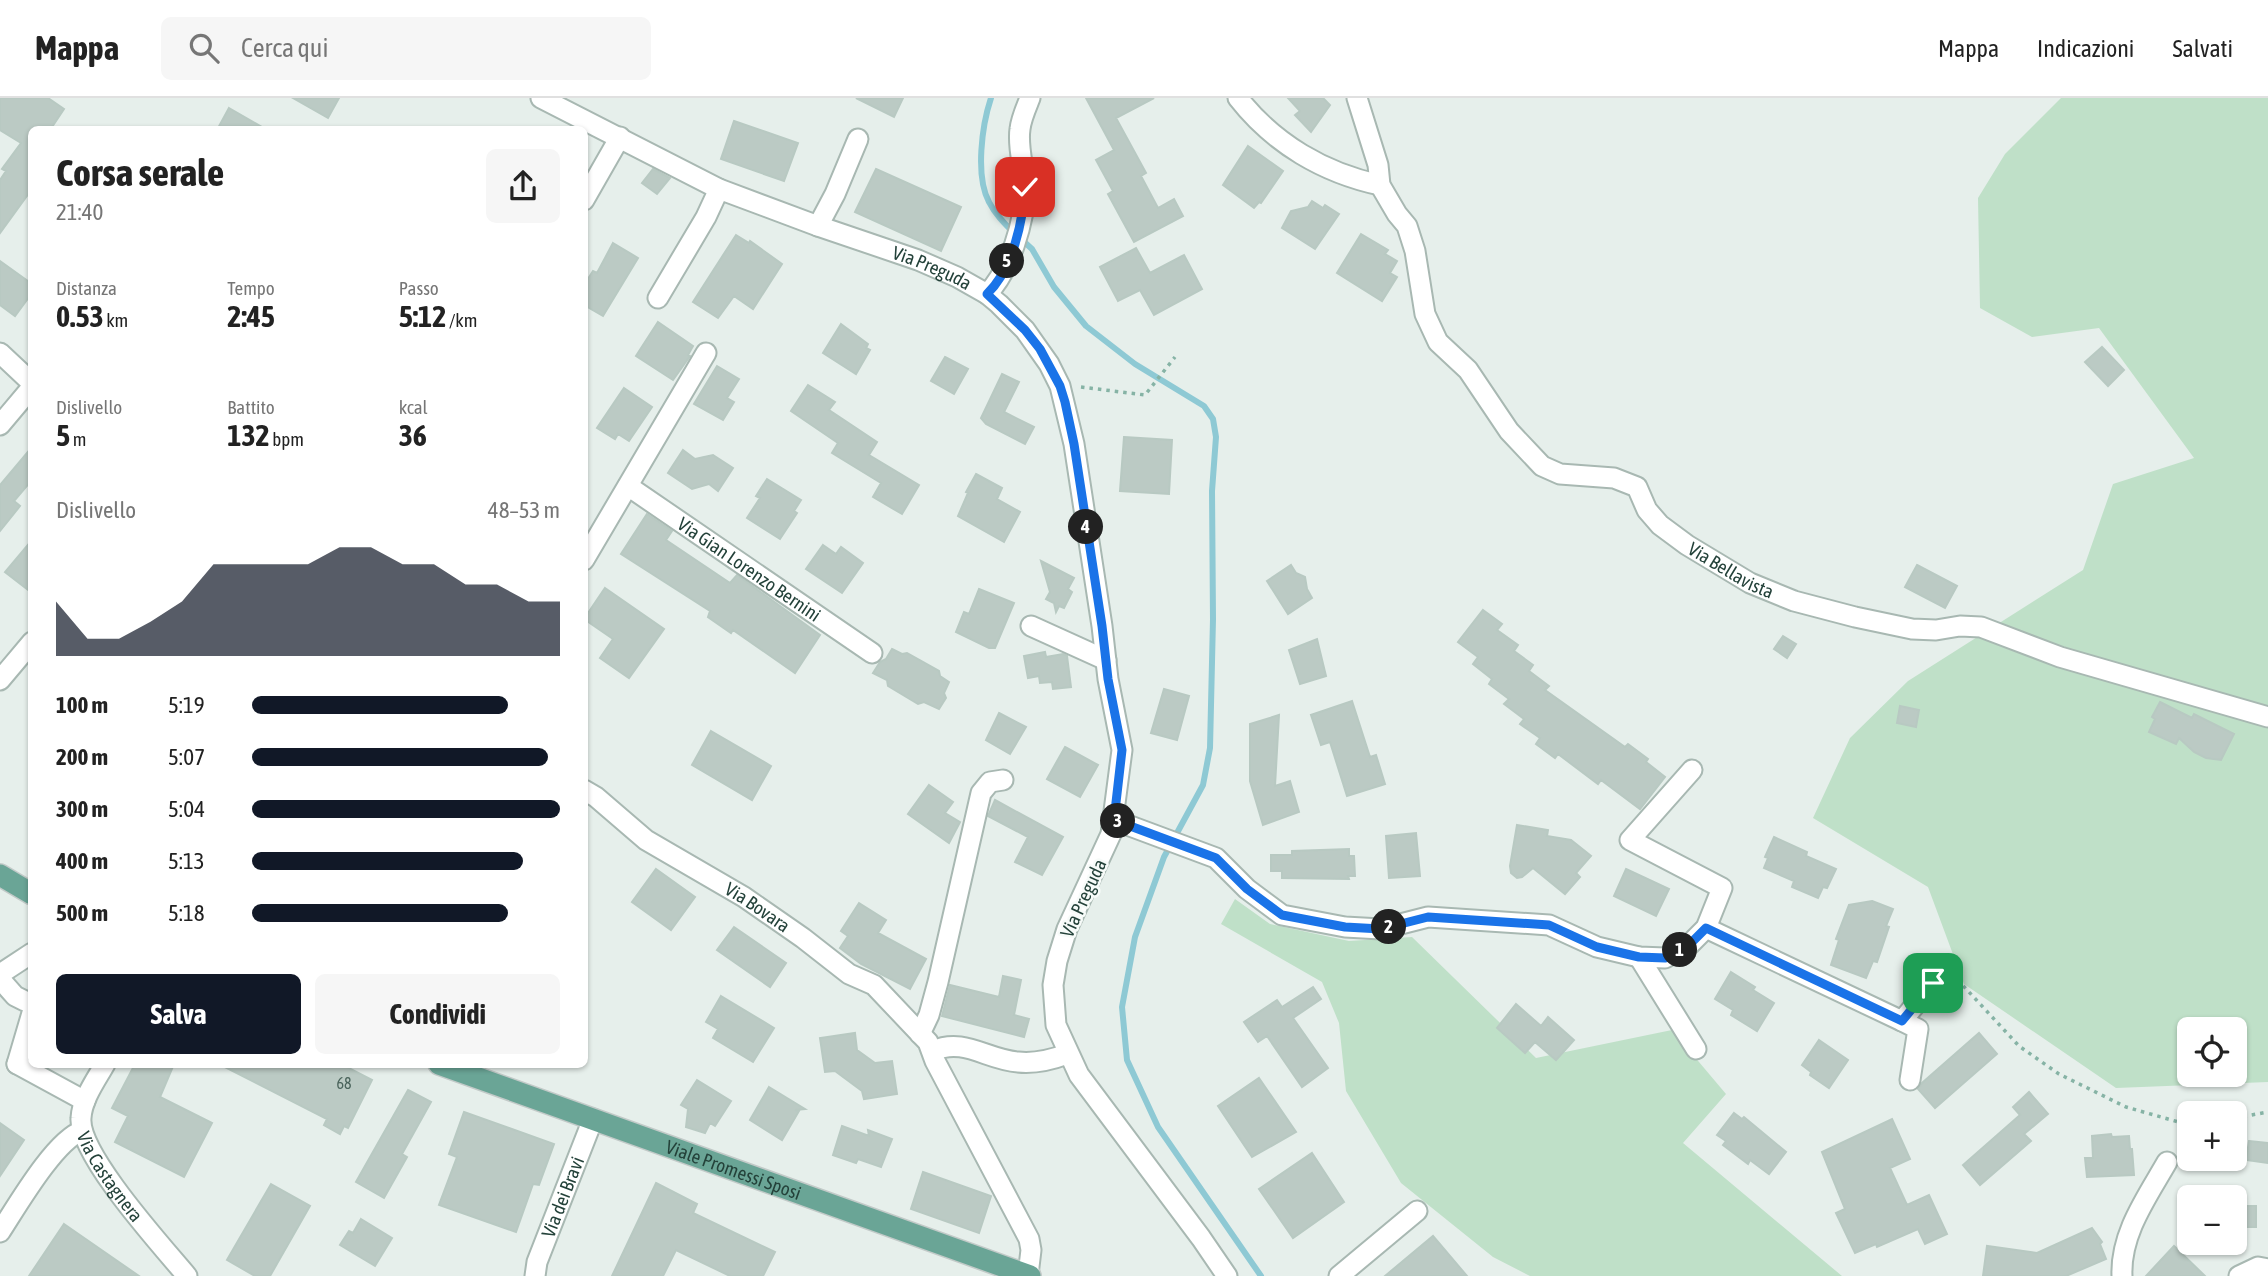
<!DOCTYPE html>
<html lang="it">
<meta charset="utf-8">
<style>
body{margin:0;font-family:"Asap Condensed",sans-serif;background:#f6f6f6;color:#222;height:100vh;display:flex;flex-direction:column;font-size:26px;white-space:nowrap}
*{box-sizing:border-box;margin:0}
p{font-size:23px;color:#767676}
.icon{flex:none;width:38px;height:38px;fill:none;stroke:currentColor;stroke-width:2;stroke-linecap:round;stroke-linejoin:round}
.map{position:relative;flex:1;overflow:hidden}
.drawer{position:absolute;left:28px;top:28px;width:560px;height:942px;display:flex;flex-direction:column;background:#fff;border-radius:10px;box-shadow:0 2px 5px #0004}
.drawer>*{flex:none}
.tools{position:absolute;left:2177px;top:919px;display:grid;gap:14px}
.tools a{display:grid;place-items:center;width:70px;height:70px;border-radius:10px;background:#fff;box-shadow:0 2px 5px #0004;font-size:35px}
.pin{position:absolute;display:grid;place-items:center;width:60px;height:60px;color:#fff;margin:-30px;border-radius:14px;box-shadow:0 4px 10px #0006}
.km{position:absolute;width:35px;height:35px;margin:-18px;border-radius:50%;background:#222;color:#fff;font-size:19px;line-height:35px;text-align:center}
.round{display:grid;place-items:center;flex:none;width:74px;height:74px;border-radius:10px;background:#f6f6f6}
.summary{display:flex;align-items:center;justify-content:space-between;height:119px;padding:0 28px}
h1{font-size:38px;font-weight:700;line-height:52px}
.figures{display:grid;grid-template-columns:repeat(3,1fr);gap:10px;height:119px;padding:7px 28px}
.figures div{display:grid;align-content:center}
.figures b{font-size:30px;font-weight:700}
.figures small{font-size:19px;font-weight:400}
.figures p{font-size:19px}
.chart{height:196px;padding:14px 28px}
.chart p{display:flex;justify-content:space-between}
.chart svg{width:100%;height:126px;margin-top:7px;fill:#111827;opacity:.7}
.primary-button{display:flex;gap:14px;margin-top:auto;padding:14px 28px}
.primary-button a{flex:1;height:80px;border-radius:10px;background:#111827;color:#fff;font-size:28px;font-weight:700;line-height:80px;text-align:center}
.primary-button a+a{background:#f6f6f6;color:#222}
ul{padding:0 28px;list-style:none;font-size:23px}
li{display:grid;grid-template-columns:112px 84px 1fr;align-items:center;height:52px}
li i{height:18px;border-radius:9px;background:#111827}
header{display:flex;align-items:center;gap:42px;box-sizing:border-box;height:98px;padding:0 35px;background:#fff;border-bottom:2px solid #e0e0e0}
header strong{font-size:33px}
nav{display:flex;gap:38px;margin-inline-start:auto;font-size:24px}
.search{width:490px;height:63px;background:#f6f6f6;display:flex;align-items:center;gap:18px;box-sizing:border-box;padding:0 24px;border-radius:10px;color:#767676;font-size:26px}
.map>svg:first-child{display:block}
</style>
<header>
<strong>Mappa</strong>
<div class="search"><svg class="icon" aria-label="search" viewBox="0 0 24 24"><circle cx="10" cy="10" r="6"/><path d="M15 15l6 6"/></svg>Cerca qui</div>
<nav><a>Mappa</a><a>Indicazioni</a><a>Salvati</a></nav>
</header>
<div class="map">
<svg width="2268" height="1178" viewBox="0 0 2268 1178">
<rect width="100%" height="100%" fill="#e6efeb"/>
<!-- green -->
<path fill="#bfe0c8" fill-rule="evenodd" d="M 2061,0 L 2268,0 L 2268,984 L 2116,990 L 1964,886 L 1928,789 L 1813,720 L 1850,640 L 1908,583 L 2083,472 L 2113,386 L 2194,360 L 2099,230 L 2032,239 L 1980,210 L 1978,100 L 2005,56 ZM 2189,931 L 2235,931 L 2235,976 L 2189,976 Z
M 1235,801 L 1270,826 L 1349,843 L 1412,839 L 1536,960 L 1672,932 L 1726,996 L 1683,1045 L 1842,1178 L 1530,1178 L 1493,1159 L 1401,1085 L 1346,993 L 1339,925 L 1322,884 L 1221,826 Z"/>
<g fill="none" stroke-linecap="round" stroke-linejoin="round">
<!-- stream -->
<path stroke="#8ec9d4" stroke-width="6" d="M 991,0 C 982,27 975,78 989,104 C 995,116 1004,125 1013,134
M 1021,141 L 1032,151 L 1054,189 L 1086,228 L 1135,266 L 1204,308 L 1213,321 L 1216,339 L 1212,393 L 1213,521 L 1210,650 L 1203,687 L 1164,759 L 1135,839 L 1122,909 L 1127,962 L 1158,1029 L 1261,1178"/>
</g>
<!-- building -->
<path fill="#bbcac4" stroke="#b8c9c2" stroke-width="2" d="M 0,0 L 48,0 L 64,11 L 50,32 L 32,32 L 32,91 L 0,135 L 0,82 L 6,73 L 2,71 L 21,45 L 0,32 Z
M 293,0 L 339,0 L 328,20 Z
M 856,0 L 903,0 L 894,19 Z
M 1086,0 L 1154,0 L 1116,20 L 1146,75 L 1141,78 L 1158,110 L 1174,101 L 1183,118 L 1134,144 L 1108,96 L 1113,93 L 1096,62 L 1114,52 Z
M 1288,0 L 1323,0 L 1330,7 L 1311,34 L 1295,17 L 1300,13 Z
M 229,10 L 267,32 L 217,32 Z
M 734,23 L 798,45 L 784,83 L 721,61 Z
M 1248,48 L 1283,73 L 1261,105 L 1259,104 L 1254,110 L 1223,87 Z
M 653,71 L 670,80 L 657,96 L 642,85 Z
M 876,71 L 961,109 L 941,153 L 855,114 Z
M 1312,103 L 1323,110 L 1325,107 L 1339,116 L 1315,151 L 1282,130 L 1291,113 L 1308,109 Z
M 1361,136 L 1388,152 L 1385,156 L 1397,163 L 1390,175 L 1397,179 L 1382,203 L 1337,175 Z
M 736,137 L 749,145 L 750,143 L 782,166 L 753,211 L 734,198 L 718,220 L 693,204 Z
M 613,145 L 638,160 L 603,218 L 584,207 L 584,187 L 593,173 L 597,175 Z
M 1136,150 L 1150,175 L 1184,157 L 1202,191 L 1154,217 L 1140,192 L 1118,203 L 1100,169 Z
M 0,163 L 32,186 L 32,195 L 15,218 L 0,207 Z
M 658,224 L 693,248 L 688,257 L 690,258 L 673,282 L 636,258 Z
M 841,226 L 868,246 L 866,250 L 870,252 L 856,276 L 823,255 Z
M 2102,249 L 2124,272 L 2108,288 L 2085,264 Z
M 945,259 L 968,271 L 954,296 L 931,283 Z
M 717,268 L 739,281 L 727,300 L 734,304 L 723,322 L 694,306 Z
M 1002,276 L 1019,284 L 1004,314 L 1034,329 L 1025,346 L 986,326 L 981,320 Z
M 808,287 L 835,304 L 829,312 L 877,344 L 869,357 L 919,387 L 902,416 L 873,399 L 881,385 L 832,355 L 838,345 L 791,313 Z
M 624,290 L 652,309 L 629,343 L 618,336 L 615,341 L 597,330 Z
M 1124,339 L 1172,342 L 1169,396 L 1120,393 Z
M 32,349 L 32,382 L 14,403 L 20,408 L 0,433 L 0,387 Z
M 683,352 L 695,361 L 713,357 L 733,370 L 718,393 L 709,386 L 692,391 L 668,375 Z
M 976,376 L 1002,390 L 997,401 L 1020,414 L 1004,444 L 958,418 L 968,395 L 966,394 Z
M 767,381 L 801,402 L 794,413 L 797,415 L 780,441 L 747,420 L 760,400 L 756,398 Z
M 647,416 L 672,433 L 666,442 L 730,485 L 737,477 L 820,537 L 795,575 L 733,532 L 731,535 L 708,519 L 710,513 L 621,456 Z
M 32,442 L 32,495 L 5,474 Z
M 823,447 L 836,456 L 841,449 L 863,465 L 842,495 L 806,471 Z
M 1041,463 L 1074,480 L 1068,491 L 1072,494 L 1064,510 L 1059,508 L 1056,514 L 1054,505 L 1046,501 L 1050,494 Z
M 1291,467 L 1296,475 L 1305,479 L 1307,491 L 1312,500 L 1288,516 L 1267,483 Z
M 1917,467 L 1957,488 L 1945,510 L 1905,489 Z
M 605,490 L 664,531 L 629,580 L 600,560 L 613,541 L 584,521 Z
M 979,491 L 1014,505 L 995,550 L 989,550 L 956,534 L 964,514 L 969,516 Z
M 1483,512 L 1502,526 L 1497,532 L 1518,547 L 1514,553 L 1533,567 L 1529,573 L 1549,588 L 1545,592 L 1625,649 L 1628,646 L 1648,661 L 1646,664 L 1665,679 L 1640,711 L 1601,682 L 1598,686 L 1558,656 L 1555,660 L 1536,646 L 1540,640 L 1520,626 L 1524,621 L 1504,606 L 1509,601 L 1489,586 L 1492,581 L 1473,566 L 1478,559 L 1458,544 Z
M 1783,538 L 1796,546 L 1787,560 L 1774,551 Z
M 1317,541 L 1326,578 L 1300,586 L 1289,552 Z
M 892,551 L 902,556 L 907,555 L 939,573 L 940,578 L 949,584 L 944,595 L 946,600 L 939,611 L 924,604 L 918,606 L 888,588 L 887,582 L 873,575 L 880,564 L 886,561 Z
M 1045,554 L 1046,559 L 1063,556 L 1067,558 L 1071,589 L 1053,591 L 1052,584 L 1040,585 L 1039,578 L 1028,580 L 1024,558 Z
M 1164,591 L 1189,598 L 1177,642 L 1151,635 Z
M 1352,603 L 1370,659 L 1376,657 L 1385,686 L 1347,698 L 1330,644 L 1321,647 L 1311,617 Z
M 2160,604 L 2192,620 L 2194,616 L 2234,636 L 2221,662 L 2206,660 L 2194,654 L 2179,640 L 2176,646 L 2149,634 L 2155,621 L 2152,619 Z
M 1900,608 L 1919,612 L 1916,629 L 1897,625 Z
M 999,615 L 1026,629 L 1010,656 L 986,642 Z
M 1279,617 L 1275,688 L 1290,683 L 1299,714 L 1263,727 L 1250,683 L 1250,626 Z
M 711,633 L 771,668 L 752,702 L 692,667 Z
M 1065,649 L 1098,667 L 1080,699 L 1047,681 Z
M 929,687 L 953,704 L 945,715 L 960,724 L 949,745 L 908,716 Z
M 995,702 L 1063,739 L 1042,777 L 1015,764 L 1028,739 L 988,718 Z
M 1517,727 L 1548,732 L 1547,738 L 1571,742 L 1591,758 L 1576,775 L 1580,779 L 1565,796 L 1533,770 L 1522,779 L 1517,780 L 1511,775 L 1510,768 Z
M 1416,735 L 1420,778 L 1389,780 L 1386,738 Z
M 1774,739 L 1807,754 L 1806,758 L 1836,771 L 1827,790 L 1823,789 L 1818,800 L 1792,789 L 1794,783 L 1764,770 L 1768,760 L 1765,759 Z
M 1349,751 L 1349,758 L 1354,758 L 1355,778 L 1348,778 L 1349,781 L 1282,780 L 1282,773 L 1271,773 L 1271,757 L 1292,757 L 1292,753 Z
M 656,771 L 695,799 L 671,832 L 632,804 Z
M 1626,771 L 1669,791 L 1656,818 L 1614,798 Z
M 1872,803 L 1893,811 L 1886,828 L 1889,829 L 1877,864 L 1873,863 L 1866,880 L 1831,867 L 1839,842 L 1836,841 L 1849,807 Z
M 859,805 L 886,822 L 878,835 L 926,861 L 910,891 L 861,866 L 840,850 L 848,838 L 841,833 Z
M 734,829 L 786,865 L 770,889 L 717,852 Z
M 1731,874 L 1755,889 L 1753,892 L 1774,905 L 1757,933 L 1731,917 L 1733,912 L 1715,901 Z
M 1003,878 L 1021,882 L 1014,917 L 1029,921 L 1024,939 L 942,918 L 950,887 L 999,899 Z
M 1313,889 L 1321,901 L 1293,920 L 1328,970 L 1302,989 L 1267,938 L 1258,944 L 1244,924 L 1277,902 L 1282,909 Z
M 721,898 L 774,930 L 753,964 L 713,940 L 718,931 L 706,924 Z
M 1516,906 L 1541,928 L 1548,919 L 1574,942 L 1556,962 L 1535,944 L 1525,955 L 1497,930 Z
M 855,935 L 857,952 L 875,965 L 892,963 L 897,996 L 864,1001 L 862,993 L 835,973 L 825,974 L 820,940 Z
M 1979,935 L 1997,956 L 1935,1010 L 1918,991 L 1922,985 Z
M 1819,942 L 1848,962 L 1829,990 L 1810,977 L 1811,974 L 1802,967 Z
M 135,966 L 174,966 L 160,999 L 212,1025 L 184,1079 L 115,1044 L 128,1018 L 112,1010 Z
M 219,966 L 341,966 L 372,982 L 348,1030 L 344,1028 L 340,1036 L 324,1027 L 327,1021 Z
M 1259,980 L 1296,1034 L 1252,1059 L 1218,1008 Z
M 697,982 L 731,1003 L 715,1028 L 710,1025 L 705,1035 L 686,1029 L 688,1011 L 681,1007 Z
M 769,989 L 805,1011 L 795,1012 L 799,1013 L 782,1042 L 750,1022 Z
M 408,992 L 431,1004 L 402,1056 L 407,1059 L 384,1100 L 356,1084 Z
M 2029,994 L 2048,1016 L 2024,1036 L 2031,1043 L 1980,1087 L 1963,1067 L 2020,1017 L 2013,1009 Z
M 464,1014 L 554,1046 L 539,1087 L 533,1086 L 516,1134 L 439,1107 L 457,1059 L 449,1056 Z
M 1734,1015 L 1742,1021 L 1744,1019 L 1786,1054 L 1769,1076 L 1750,1062 L 1748,1066 L 1723,1047 L 1726,1043 L 1717,1037 Z
M 1892,1021 L 1910,1061 L 1890,1070 L 1907,1107 L 1929,1097 L 1947,1136 L 1925,1146 L 1918,1131 L 1877,1149 L 1876,1146 L 1855,1155 L 1836,1115 L 1845,1111 L 1822,1054 Z
M 0,1025 L 24,1042 L 0,1078 Z
M 842,1028 L 869,1038 L 868,1032 L 892,1041 L 881,1069 L 858,1061 L 856,1065 L 833,1057 Z
M 2111,1036 L 2112,1039 L 2129,1038 L 2130,1051 L 2132,1051 L 2134,1077 L 2087,1079 L 2085,1060 L 2093,1060 L 2092,1038 Z
M 2249,1043 L 2268,1045 L 2268,1065 L 2246,1062 Z
M 1312,1055 L 1344,1104 L 1293,1140 L 1259,1091 Z
M 923,1074 L 991,1098 L 979,1135 L 911,1111 Z
M 656,1085 L 697,1106 L 693,1115 L 775,1154 L 763,1178 L 730,1178 L 676,1152 L 663,1178 L 612,1178 Z
M 271,1086 L 310,1108 L 270,1178 L 255,1178 L 227,1162 Z
M 2235,1108 L 2256,1108 L 2256,1129 L 2235,1129 Z
M 361,1121 L 392,1140 L 375,1168 L 340,1147 L 349,1133 L 353,1135 Z
M 64,1126 L 139,1178 L 29,1178 Z
M 2092,1130 L 2102,1144 L 2100,1146 L 2106,1161 L 2066,1178 L 1983,1178 L 1987,1148 L 2037,1155 Z
M 1433,1138 L 1467,1178 L 1385,1178 Z
M 2174,1148 L 2205,1178 L 2146,1178 Z"/>
<g fill="none" stroke-linecap="round" stroke-linejoin="round">
<!-- minor casing -->
<g stroke="#a8b8b2" stroke-width="23">
<g id="minor">
<path id="s1" d="M 541,0 L 719,91 L 818,128 L 918,162 L 957,179 L 987,196 L 999,206 L 1025,232 L 1049,266 L 1060,288 L 1074,346 L 1102,528 L 1108,581 L 1122,652 L 1111,736 L 1067,831 L 1057,863 L 1053,887 L 1056,927 L 1079,977 L 1201,1140 L 1227,1178"/>
<path d="M 1238,0 C 1274,46 1324,75 1380,87"/>
<path id="s2" d="M 1357,0 L 1378,67 L 1380,87 L 1397,116 L 1407,128 L 1415,153 L 1425,216 L 1438,244 L 1468,272 L 1509,333 L 1542,368 L 1560,376 L 1614,380 L 1637,389 L 1647,412 L 1660,427 L 1687,447 L 1750,485 L 1794,503 L 1855,519 L 1912,531 L 1936,532 L 1960,528 L 1981,529 L 2060,559 L 2268,619"/>
<path d="M 584,102 L 620,39"/>
<path d="M 818,128 L 835,96 L 858,41"/>
<path d="M 987,196 C 1010,173 1025,122 1025,90 C 1025,71 1017,51 1020,31 C 1021,21 1026,10 1030,0"/>
<path d="M 658,200 L 706,119 L 719,91"/>
<path d="M 0,255 L 32,285"/>
<path d="M 0,327 L 32,289"/>
<path id="s3" d="M 628,388 L 872,555"/>
<path d="M 584,462 L 706,255"/>
<path d="M 1031,528 L 1106,562"/>
<path d="M 0,582 L 32,544"/>
<path id="s4" d="M 584,692 L 596,699 L 646,742 L 744,799 L 803,840 L 849,876 L 874,887 L 928,944 L 935,963 L 1029,1141 L 1031,1152 L 1028,1177"/>
<path d="M 1114,722 L 1216,760 L 1247,791 L 1282,817 L 1345,829 L 1381,831 L 1428,819 L 1549,827 L 1597,849 L 1639,859 L 1665,860 L 1690,846 L 1706,830 L 1722,790 L 1630,742 L 1692,672"/>
<path d="M 1706,830 L 1902,923 L 1933,885"/>
<path d="M 1639,859 L 1696,951"/>
<path d="M 0,876 L 32,855"/>
<path d="M 0,881 L 15,898 L 25,903"/>
<path d="M 1902,923 L 1918,931 L 1910,982"/>
<path d="M 920,936 L 929,917 L 938,884 L 981,695 L 990,684 L 1003,682"/>
<path d="M 933,953 C 964,939 987,962 1018,964 C 1036,966 1051,962 1067,956"/>
<path d="M 17,966 L 85,1003"/>
<path d="M 17,966 L 32,915"/>
<path id="s5" d="M 105,966 C 96,982 82,1001 81,1020 C 78,1056 162,1148 187,1178"/>
<path d="M 0,1134 C 17,1108 55,1042 82,1033"/>
<path id="s6" d="M 535,1178 L 537,1164 L 593,1021"/>
<path d="M 1339,1178 L 1417,1113"/>
<path d="M 2122,1178 C 2120,1136 2147,1099 2167,1064"/>
<path d="M 2239,1178 L 2258,1169 L 2268,1171"/>
</g>
</g>
<!-- major casing -->
<g stroke="#c2cac8" stroke-width="24">
<g id="major">
<path d="M 0,777 L 32,796"/>
<path id="s7" d="M 439,966 L 1030,1178"/>
</g>
</g>
<!-- path -->
<path stroke="#86b3a5" stroke-width="3.5" stroke-dasharray="3.5 5" stroke-linecap="butt" d="M 1081,289 L 1145,297 L 1175,259
M 1950,878 L 1956,880 L 2019,948 L 2059,976 L 2126,1009 L 2189,1027
M 2235,1020 L 2268,1014"/>
<!-- minor -->
<use href="#minor" stroke="#fff" stroke-width="19"/>
<!-- major -->
<use href="#major" stroke="#6aa596" stroke-width="21"/>
</g>
<g fill="none" stroke-linecap="round" stroke-linejoin="round">
<!-- route casing -->
<g stroke="#fff" stroke-width="14">
<path id="route" d="M 1025,89 C 1023,123 1013,171 987,196 L 1025,232 L 1040,251 L 1060,288 L 1065,304 L 1074,346 L 1102,528 L 1108,581 L 1122,652 L 1114,722 L 1216,760 L 1247,791 L 1282,817 L 1345,829 L 1381,831 L 1428,819 L 1549,827 L 1597,849 L 1639,859 L 1665,860 L 1690,846 L 1706,830 L 1902,923 L 1933,885"/>
</g>
<!-- route -->
<use href="#route" stroke="#1a73e8" stroke-width="9"/>
</g>
<g text-anchor="middle" dominant-baseline="central" stroke-width="5" stroke-linejoin="round" paint-order="stroke">
<!-- number labels -->
<g font-size="16" fill="#4a645c">
<text x="344" y="985">68</text>
</g>
<!-- street labels -->
<g font-size="19" fill="#24423a" stroke="#f7fbf9">
<text stroke="none"><textPath href="#s1" startOffset="427">Via Preguda</textPath></text>
<text stroke="none"><textPath href="#s2" startOffset="651">Via Bellavista</textPath></text>
<text stroke="none"><textPath href="#s3" startOffset="147">Via Gian Lorenzo Bernini</textPath></text>
<text transform="translate(1083 800) rotate(-65)">Via Preguda</text>
<text stroke="none"><textPath href="#s4" startOffset="210">Via Bovara</textPath></text>
<text stroke="none"><textPath href="#s7" startOffset="313">Viale Promessi Sposi</textPath></text>
<text stroke="none"><textPath href="#s5" startOffset="126">Via Castagnera</textPath></text>
<text stroke="none"><textPath href="#s6" startOffset="84">Via dei Bravi</textPath></text>
</g>
</g>
</svg>
<div class="tools">
<a><svg class="icon" aria-label="locate" viewBox="0 0 24 24"><circle cx="12" cy="12" r="6"/><path d="M12 2v4M12 18v4M2 12h4M18 12h4"/></svg></a>
<a>+</a>
<a>−</a>
</div>
<div class="pin" style="left:1933px;top:885px;background:#1e9e55"><svg class="icon" aria-label="arrive" viewBox="0 0 24 24"><path d="M6 21V4h12l-3 4 3 4H6"/></svg></div>
<div class="pin" style="left:1025px;top:89px;background:#d93025"><svg class="icon" aria-label="check" viewBox="0 0 24 24"><path d="M5 12l5 5 9-10"/></svg></div>
<b class="km" style="left:1680px;top:852px">1</b>
<b class="km" style="left:1389px;top:829px">2</b>
<b class="km" style="left:1118px;top:723px">3</b>
<b class="km" style="left:1086px;top:429px">4</b>
<b class="km" style="left:1007px;top:163px">5</b>
<section class="drawer">
<div class="summary"><div><h1>Corsa serale</h1><p>21:40</p></div><a class="round"><svg class="icon" aria-label="share" viewBox="0 0 24 24"><path d="M12 15V3M7 8l5-5 5 5M5 13v7h14v-7"/></svg></a></div>
<div class="figures">
<div><p>Distanza</p><b>0.53<small> km</small></b></div>
<div><p>Tempo</p><b>2:45</b></div>
<div><p>Passo</p><b>5:12<small> /km</small></b></div>
</div>
<div class="figures">
<div><p>Dislivello</p><b>5<small> m</small></b></div>
<div><p>Battito</p><b>132<small> bpm</small></b></div>
<div><p>kcal</p><b>36</b></div>
</div>
<div class="chart"><p><span>Dislivello</span>48–53 m</p>
<svg viewBox="0 0 160 44" preserveAspectRatio="none"><path d="M0 44V25L10 38L20 38L30 32L40 25L50 12L60 12L70 12L80 12L90 6L100 6L110 12L120 12L130 19L140 19L150 25L160 25V44z"/></svg>
</div>
<ul>
<li><b>100 m</b>5:19<i style="width:83%"></i></li>
<li><b>200 m</b>5:07<i style="width:96%"></i></li>
<li><b>300 m</b>5:04<i style="width:100%"></i></li>
<li><b>400 m</b>5:13<i style="width:88%"></i></li>
<li><b>500 m</b>5:18<i style="width:83%"></i></li>
</ul>
<div class="primary-button"><a>Salva</a><a>Condividi</a></div>
</section>
</div>
